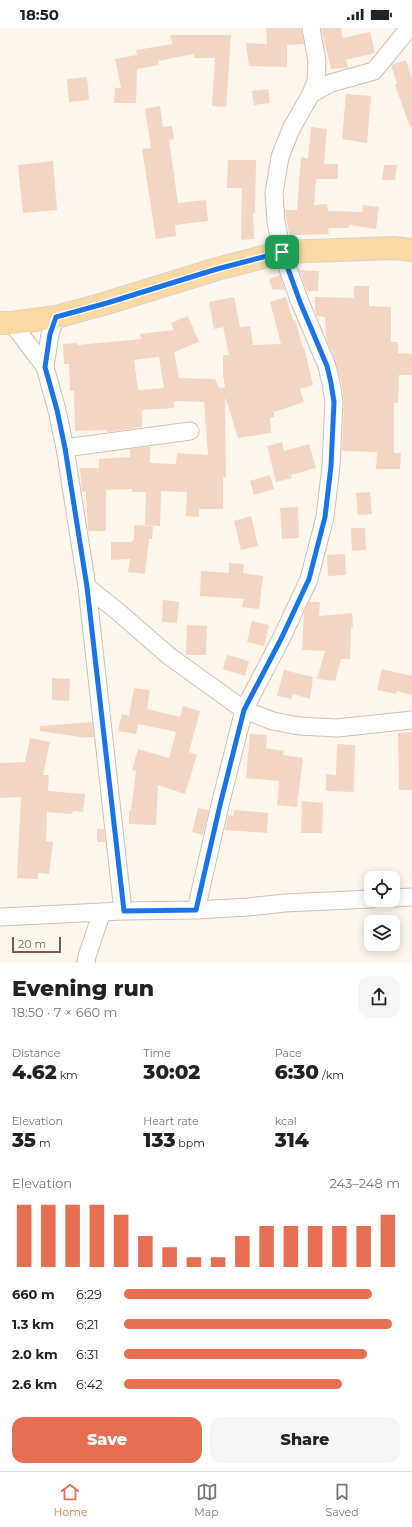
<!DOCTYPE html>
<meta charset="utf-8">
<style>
body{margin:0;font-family:Montserrat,sans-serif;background:#f6f6f6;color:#222;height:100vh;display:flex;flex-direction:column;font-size:15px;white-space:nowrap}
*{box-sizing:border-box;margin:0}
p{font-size:13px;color:#767676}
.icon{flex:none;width:22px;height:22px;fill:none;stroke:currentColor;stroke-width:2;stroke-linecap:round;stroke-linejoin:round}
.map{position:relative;height:935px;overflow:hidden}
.panel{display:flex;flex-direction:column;background:#fff;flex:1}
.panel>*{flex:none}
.tools{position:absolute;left:364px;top:843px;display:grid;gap:8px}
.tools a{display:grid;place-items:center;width:36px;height:36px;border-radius:8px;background:#fff;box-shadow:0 2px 10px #0003;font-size:20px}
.scale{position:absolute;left:12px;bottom:10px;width:49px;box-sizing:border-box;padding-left:4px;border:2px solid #7a5c4d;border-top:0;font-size:11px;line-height:14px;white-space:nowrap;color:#7a5c4d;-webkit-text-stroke:3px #fffaf3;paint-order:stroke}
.pin{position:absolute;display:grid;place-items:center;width:34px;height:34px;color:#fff;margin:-17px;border-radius:8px;box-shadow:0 2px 6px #0006}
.round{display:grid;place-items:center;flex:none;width:42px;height:42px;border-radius:12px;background:#f6f6f6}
.summary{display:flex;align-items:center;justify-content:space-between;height:68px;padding:0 12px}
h1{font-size:22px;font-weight:800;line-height:30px}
.stats{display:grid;grid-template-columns:repeat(3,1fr);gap:6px;height:68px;padding:4px 12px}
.stats div{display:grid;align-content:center}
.stats b{font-size:20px;font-weight:800}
.stats small{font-size:11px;font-weight:400}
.stats p{font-size:11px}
.chart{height:112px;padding:8px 12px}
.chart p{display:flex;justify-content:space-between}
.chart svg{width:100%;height:72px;margin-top:4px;stroke:#e76f51;stroke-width:6}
.primary-button{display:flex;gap:8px;margin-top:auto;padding:8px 12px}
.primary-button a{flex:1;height:46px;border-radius:12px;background:#e76f51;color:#fff;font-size:16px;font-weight:800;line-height:46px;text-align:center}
.primary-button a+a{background:#f6f6f6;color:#222}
ul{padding:0 12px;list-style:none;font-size:13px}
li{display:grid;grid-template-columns:64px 48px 1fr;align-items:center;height:30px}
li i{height:10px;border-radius:5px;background:#e76f51}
.status{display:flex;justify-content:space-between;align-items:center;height:28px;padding:0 20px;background:#fff;direction:ltr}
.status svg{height:11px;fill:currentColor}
.menu{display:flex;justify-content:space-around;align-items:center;height:56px;border-top:1px solid #e0e0e0;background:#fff;font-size:11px;color:#767676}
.menu a{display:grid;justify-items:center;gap:2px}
.menu .selected{color:#e76f51}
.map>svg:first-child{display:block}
</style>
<div class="status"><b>18:50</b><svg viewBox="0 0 49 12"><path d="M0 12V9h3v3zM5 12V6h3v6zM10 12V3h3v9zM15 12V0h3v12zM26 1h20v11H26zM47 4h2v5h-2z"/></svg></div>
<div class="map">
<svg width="412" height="935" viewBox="0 0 412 935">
<rect width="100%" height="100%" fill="#fdf6ec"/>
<!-- building -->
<path fill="#f3d5c3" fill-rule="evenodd" d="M 266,0 L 301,0 L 304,16 L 287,17 L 287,39 L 249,38 L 246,15 L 267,16 Z
M 321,0 L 341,0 L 343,10 L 370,4 L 375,25 L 346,32 L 348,40 L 331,41 Z
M 170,7 L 231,7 L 226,79 L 212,78 L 215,30 L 194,30 L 194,26 L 158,33 L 159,37 L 137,41 L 136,75 L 114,75 L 115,60 L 121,60 L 115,31 L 137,27 L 136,22 L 173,16 Z
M 406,32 L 412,51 L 412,98 L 410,99 L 395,57 L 397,56 L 391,37 Z
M 87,49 L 89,72 L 69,74 L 67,51 Z
M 268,61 L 270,75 L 254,77 L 252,63 Z
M 346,66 L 371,68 L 367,115 L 342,111 Z
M 160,78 L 163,99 L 172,98 L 174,111 L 169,112 L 178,175 L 206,172 L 208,193 L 175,197 L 176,208 L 156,211 L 142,121 L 151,120 L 145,81 Z
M 311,99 L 327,101 L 324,136 L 338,136 L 338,151 L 316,151 L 314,177 L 327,176 L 328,183 L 362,184 L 363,177 L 379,179 L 376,201 L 349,197 L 349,200 L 328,200 L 329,206 L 295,207 L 295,211 L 290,211 L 285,182 L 297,182 L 301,129 L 308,131 Z
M 228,132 L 256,132 L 255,185 L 253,185 L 254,211 L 241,212 L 242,160 L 227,160 Z
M 53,133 L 57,182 L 23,185 L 18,137 Z
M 384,137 L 397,137 L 395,152 L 382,152 Z
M 299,242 L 319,243 L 318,263 L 307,263 Z
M 280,247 L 285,262 L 272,261 L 269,251 Z
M 354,258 L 369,258 L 369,278 L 391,279 L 391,314 L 398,314 L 398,325 L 412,326 L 412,347 L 399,347 L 398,375 L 394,375 L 394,425 L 401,425 L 400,441 L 376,441 L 377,424 L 342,423 L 344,374 L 342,358 L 336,334 L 326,309 L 325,289 L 317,288 L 315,283 L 315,269 L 354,270 Z
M 234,269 L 240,299 L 250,298 L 253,317 L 281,316 L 270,274 L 286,269 L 293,292 L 295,292 L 303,320 L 304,319 L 313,357 L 300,361 L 304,374 L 274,384 L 274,389 L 270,390 L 271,405 L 238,410 L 226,371 L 225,371 L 226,449 L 223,449 L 223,481 L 199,481 L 199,489 L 186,488 L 187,464 L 161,463 L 160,498 L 145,497 L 146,464 L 132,464 L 132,461 L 106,462 L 106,503 L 88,503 L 86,463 L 82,464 L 80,440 L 99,440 L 99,431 L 130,429 L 130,421 L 145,419 L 150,419 L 150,435 L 176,436 L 177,425 L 208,427 L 204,374 L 174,373 L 174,380 L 142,382 L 142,399 L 109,404 L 107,404 L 107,402 L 75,403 L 74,363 L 70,363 L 69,336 L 64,336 L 63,316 L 77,315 L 78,317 L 141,311 L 140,306 L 174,302 L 171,295 L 188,288 L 199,314 L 174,324 L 179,350 L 215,351 L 219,360 L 225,359 L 223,346 L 223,327 L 229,327 L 223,299 L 214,301 L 209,274 ZM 159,329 L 164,360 L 138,362 L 134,332 Z
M 282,414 L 284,423 L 309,416 L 316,440 L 291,447 L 292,450 L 276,454 L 267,418 Z
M 270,447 L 274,461 L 254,467 L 250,453 Z
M 370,464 L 372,486 L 358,487 L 356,465 Z
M 298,479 L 299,510 L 282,511 L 280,480 Z
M 251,488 L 258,518 L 241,522 L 234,493 Z
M 134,497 L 153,498 L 152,511 L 149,511 L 145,546 L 128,544 L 130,531 L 111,532 L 111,514 L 132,514 L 132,512 L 134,512 Z
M 351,500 L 365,500 L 366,522 L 352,523 Z
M 345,526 L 346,547 L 328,548 L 327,527 Z
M 229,535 L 244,536 L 243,545 L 263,548 L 259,581 L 242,579 L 244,571 L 200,568 L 201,543 L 229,545 Z
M 163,572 L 179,574 L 177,595 L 162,594 Z
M 309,574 L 320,574 L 319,588 L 352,585 L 353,600 L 351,600 L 350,631 L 341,631 L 335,653 L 317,651 L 325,623 L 302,622 L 304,586 Z
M 252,593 L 269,597 L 264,618 L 247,614 Z
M 187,597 L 207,598 L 206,627 L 186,627 Z
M 227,627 L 249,633 L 245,648 L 223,641 Z
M 382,641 L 412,648 L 412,667 L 397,663 L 396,666 L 377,662 Z
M 284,642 L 313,649 L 310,671 L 293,666 L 291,671 L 277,668 Z
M 52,650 L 70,651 L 69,673 L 52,672 Z
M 134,660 L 150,662 L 147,681 L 180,689 L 183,678 L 200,683 L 189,724 L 197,727 L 185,766 L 158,757 L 156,797 L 129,796 L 129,782 L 131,782 L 136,743 L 132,742 L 138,721 L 169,730 L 176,704 L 138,696 L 136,706 L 118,703 L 122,686 L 129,688 Z
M 92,694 L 94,709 L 87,709 L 87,710 L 40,703 L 40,698 Z
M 412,704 L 412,762 L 399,762 L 398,705 Z
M 250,706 L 267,707 L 266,720 L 284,723 L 283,727 L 303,730 L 297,779 L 277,777 L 279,753 L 246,750 Z
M 30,710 L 50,714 L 43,747 L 49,747 L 48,763 L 85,766 L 83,784 L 73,783 L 72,786 L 47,784 L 46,813 L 53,814 L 49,846 L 38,845 L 38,851 L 17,850 L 21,769 L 0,770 L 0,735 L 25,734 Z
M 337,716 L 355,717 L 354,764 L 326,763 L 326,746 L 336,747 Z
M 302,773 L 323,775 L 322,805 L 301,805 Z
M 198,780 L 209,782 L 203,807 L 192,804 Z
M 234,782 L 268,785 L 267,805 L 225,802 L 228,787 L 233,788 Z
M 97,801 L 104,801 L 105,814 L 97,814 Z"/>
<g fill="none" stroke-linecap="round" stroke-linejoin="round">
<!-- street casing -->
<g stroke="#d1beb0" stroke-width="19">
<path id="street" d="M 311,66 L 331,55 L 374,43 L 409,0
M 12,295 L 45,339 L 57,382 L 65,420 L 87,559 L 116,582 L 169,628 L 244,682 L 273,693 L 299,698 L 337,700 L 412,692
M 45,339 L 50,306 L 56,289
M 65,420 L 190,403
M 87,559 L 123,883
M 393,870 L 412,869
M 196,882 L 220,777 L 244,682 L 282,609 L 309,551 L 325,489 L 331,438 L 334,374 L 331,355 L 327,338 L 300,274 L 282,224 L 276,194 L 274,165 L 280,129 L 291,101 L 311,66 L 316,53 L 317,33 L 311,0
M 0,889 L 123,883 L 196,882 L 248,879 L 285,875 L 371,871
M 86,935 L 87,928 L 102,884"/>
</g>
<!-- primary casing -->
<g stroke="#dad1cd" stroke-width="24">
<path id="primary" d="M 0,295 L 12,295 L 56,289 L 107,275 L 217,241 L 282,224 L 394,220 L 412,222"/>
</g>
<!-- street -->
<use href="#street" stroke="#fff" stroke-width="17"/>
<!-- primary -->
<use href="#primary" stroke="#fbd9a5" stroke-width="22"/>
</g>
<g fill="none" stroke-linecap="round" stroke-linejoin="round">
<!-- route casing -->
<g stroke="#fff" stroke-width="8">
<path id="route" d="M 282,224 L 300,274 L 327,338 L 331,355 L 334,374 L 331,438 L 325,489 L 309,551 L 282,609 L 244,682 L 220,777 L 196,882 L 124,883 L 87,559 L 65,420 L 57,382 L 45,339 L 50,306 L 56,289 L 107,275 L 217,241 Z"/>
</g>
<!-- route -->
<use href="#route" stroke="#1a73e8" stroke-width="5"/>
</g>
</svg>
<div class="tools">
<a><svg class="icon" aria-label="locate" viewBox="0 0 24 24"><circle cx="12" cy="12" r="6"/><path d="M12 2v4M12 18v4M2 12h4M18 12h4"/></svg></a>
<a><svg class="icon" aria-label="layers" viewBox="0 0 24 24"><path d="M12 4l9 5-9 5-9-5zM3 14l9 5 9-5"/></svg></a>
</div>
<div class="scale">20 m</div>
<div class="pin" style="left:282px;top:224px;background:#1e9e55"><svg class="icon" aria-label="arrive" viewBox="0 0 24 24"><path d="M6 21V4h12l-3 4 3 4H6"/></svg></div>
</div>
<section class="panel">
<div class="summary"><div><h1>Evening run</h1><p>18:50 · 7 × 660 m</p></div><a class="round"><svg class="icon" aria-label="share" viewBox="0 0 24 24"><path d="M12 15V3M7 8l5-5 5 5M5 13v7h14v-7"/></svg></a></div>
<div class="stats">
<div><p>Distance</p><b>4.62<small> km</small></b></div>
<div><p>Time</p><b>30:02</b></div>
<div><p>Pace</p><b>6:30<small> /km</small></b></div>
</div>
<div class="stats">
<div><p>Elevation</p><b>35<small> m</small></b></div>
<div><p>Heart rate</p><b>133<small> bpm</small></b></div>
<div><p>kcal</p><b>314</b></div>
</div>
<div class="chart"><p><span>Elevation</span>243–248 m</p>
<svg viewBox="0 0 160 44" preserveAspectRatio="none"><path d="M5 44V6M15 44V6M25 44V6M35 44V6M45 44V12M55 44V25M65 44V32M75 44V38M85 44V38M95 44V25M105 44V19M115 44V19M125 44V19M135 44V19M145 44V19M155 44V12"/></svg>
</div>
<ul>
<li><b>660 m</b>6:29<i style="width:90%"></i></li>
<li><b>1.3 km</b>6:21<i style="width:97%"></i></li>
<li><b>2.0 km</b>6:31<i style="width:88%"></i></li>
<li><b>2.6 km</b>6:42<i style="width:79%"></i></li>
</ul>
<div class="primary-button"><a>Save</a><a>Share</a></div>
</section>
<nav class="menu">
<a class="selected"><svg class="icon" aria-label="home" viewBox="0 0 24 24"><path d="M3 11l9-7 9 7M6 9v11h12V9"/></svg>Home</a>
<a><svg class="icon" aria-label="map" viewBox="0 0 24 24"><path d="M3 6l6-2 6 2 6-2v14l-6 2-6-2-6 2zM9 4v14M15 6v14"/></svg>Map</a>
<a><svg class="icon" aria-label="saved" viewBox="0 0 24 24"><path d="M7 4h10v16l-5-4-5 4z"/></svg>Saved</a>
</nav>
